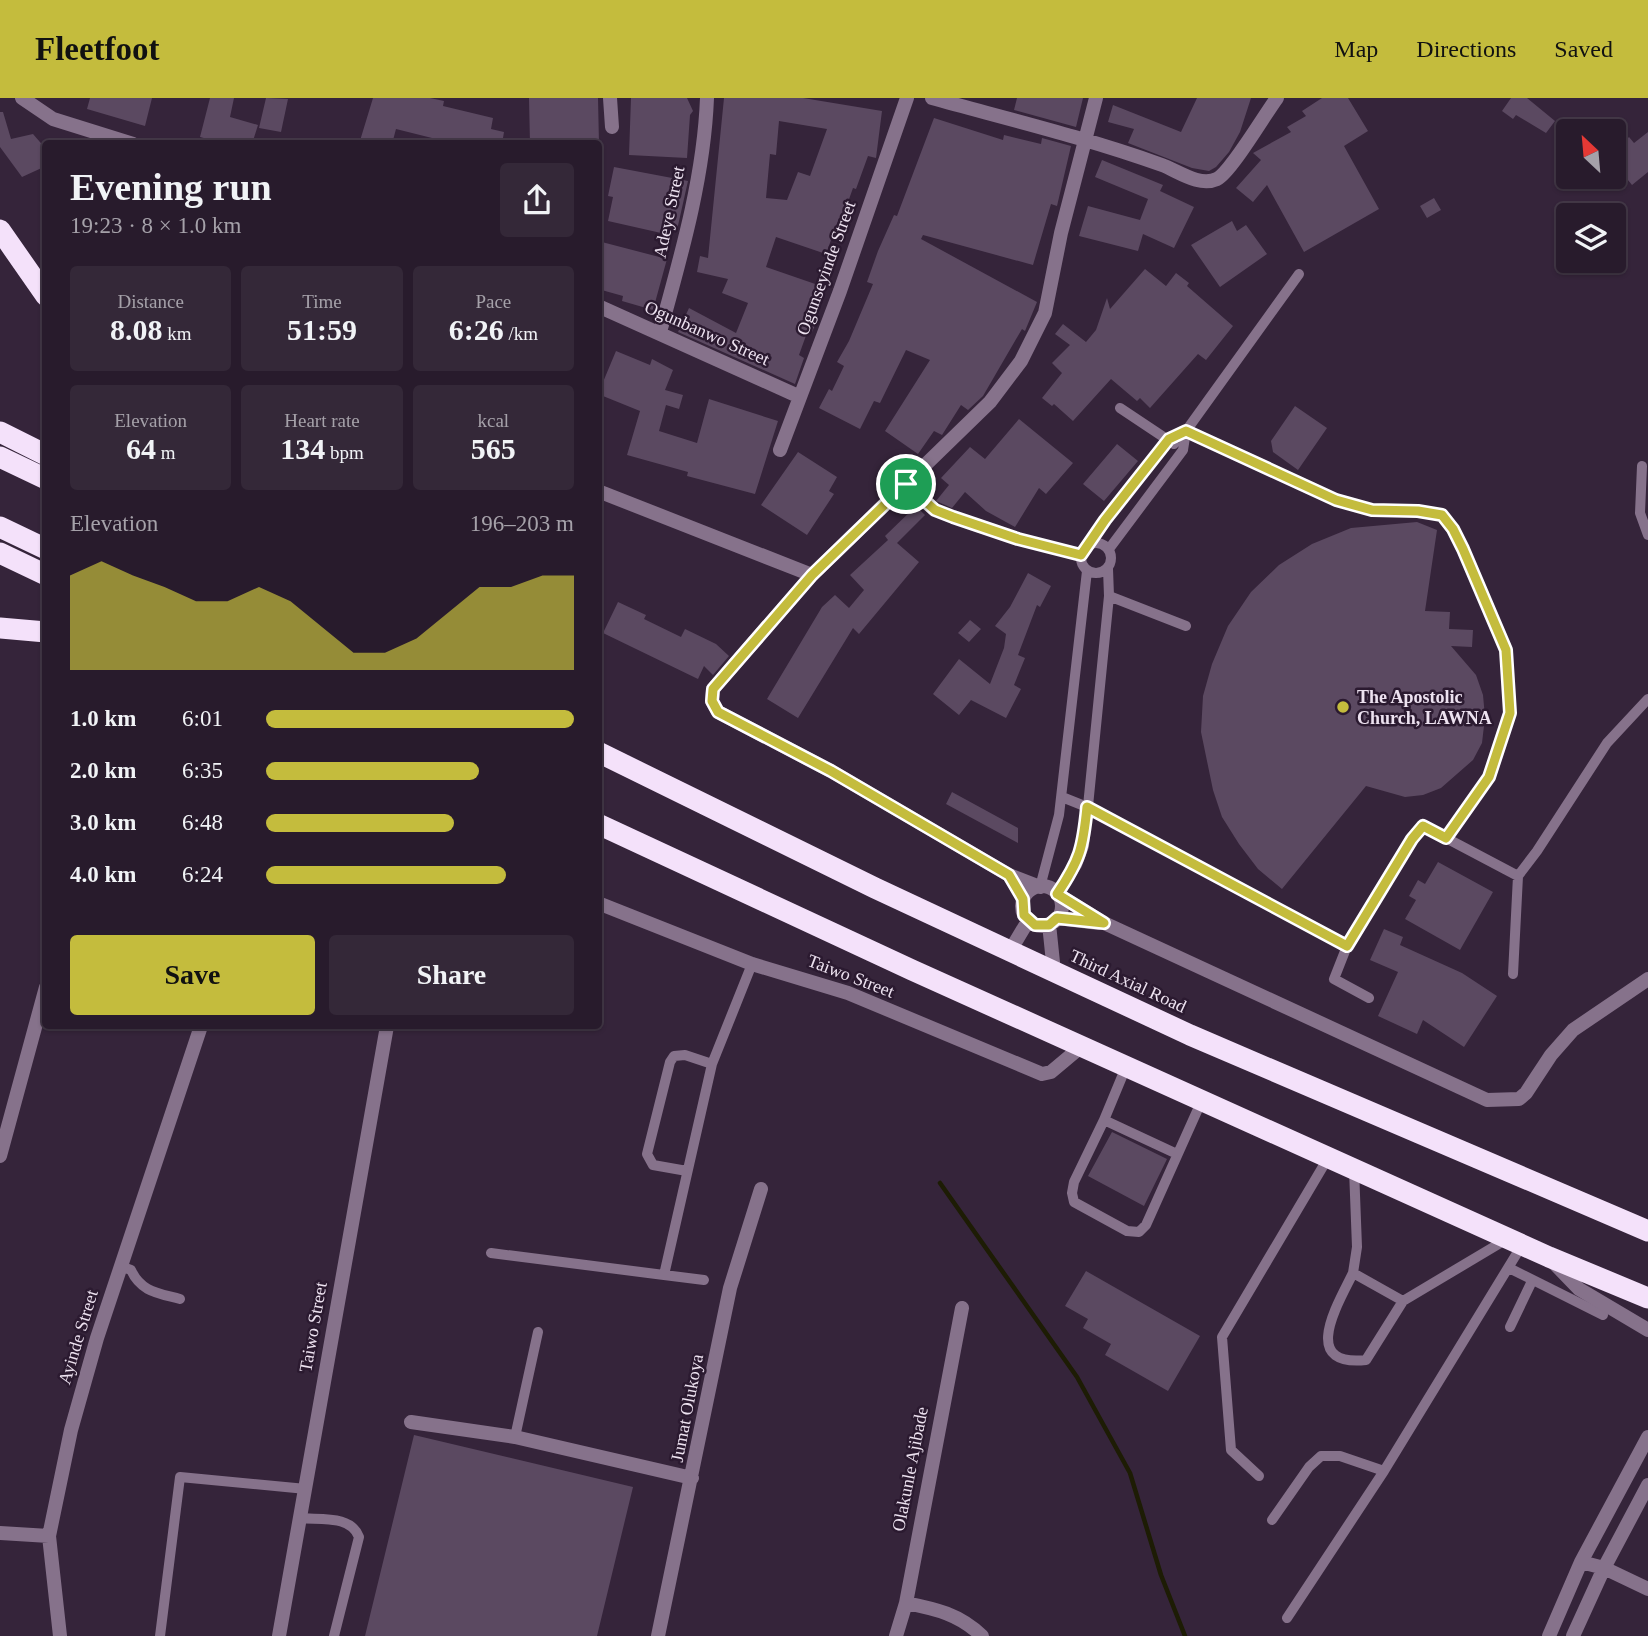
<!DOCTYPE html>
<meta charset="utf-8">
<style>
body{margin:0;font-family:"Times New Roman",serif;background:#342838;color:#f1f3f6;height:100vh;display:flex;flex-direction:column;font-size:26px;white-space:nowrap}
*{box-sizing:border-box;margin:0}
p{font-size:23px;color:#a5a1a9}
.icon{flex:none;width:38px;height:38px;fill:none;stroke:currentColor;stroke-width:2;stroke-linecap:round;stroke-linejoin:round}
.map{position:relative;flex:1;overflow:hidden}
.details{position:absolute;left:42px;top:42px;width:560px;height:889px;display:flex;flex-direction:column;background:#281b2c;border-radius:7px;box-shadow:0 2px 5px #0004,0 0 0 2px #443948}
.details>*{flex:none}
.needle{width:46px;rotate:334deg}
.tools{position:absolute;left:1556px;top:21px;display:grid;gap:14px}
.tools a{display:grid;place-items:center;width:70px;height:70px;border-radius:7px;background:#281b2c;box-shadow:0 2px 5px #0004,0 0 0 2px #443948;font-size:35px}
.pin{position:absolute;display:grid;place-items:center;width:60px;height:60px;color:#fff;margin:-30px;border:4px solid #fff;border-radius:50%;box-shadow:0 2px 7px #0007}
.round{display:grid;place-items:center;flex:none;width:74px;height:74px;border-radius:7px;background:#342838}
.headline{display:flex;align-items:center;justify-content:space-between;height:119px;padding:0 28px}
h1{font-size:38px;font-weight:700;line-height:52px}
.stats{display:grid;grid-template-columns:repeat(3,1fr);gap:10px;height:119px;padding:7px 28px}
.stats div{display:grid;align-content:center;border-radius:7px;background:#342838;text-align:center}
.stats b{font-size:30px;font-weight:700}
.stats small{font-size:19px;font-weight:400}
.stats p{font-size:19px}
.chart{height:196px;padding:14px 28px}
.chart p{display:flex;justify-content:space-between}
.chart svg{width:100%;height:126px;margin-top:7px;fill:#c4bc3d;opacity:.7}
.primary-button{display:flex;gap:14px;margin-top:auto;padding:14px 28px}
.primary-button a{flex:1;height:80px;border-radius:7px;background:#c4bc3d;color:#111;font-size:28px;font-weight:700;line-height:80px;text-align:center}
.primary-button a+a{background:#342838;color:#f1f3f6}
ul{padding:0 28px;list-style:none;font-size:23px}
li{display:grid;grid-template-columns:112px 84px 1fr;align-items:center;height:52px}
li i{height:18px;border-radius:9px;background:#c4bc3d}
header{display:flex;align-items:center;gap:42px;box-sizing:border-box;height:98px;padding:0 35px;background:#c4bc3d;color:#111}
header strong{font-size:33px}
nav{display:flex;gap:38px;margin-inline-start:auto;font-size:24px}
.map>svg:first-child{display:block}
</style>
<header>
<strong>Fleetfoot</strong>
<nav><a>Map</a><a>Directions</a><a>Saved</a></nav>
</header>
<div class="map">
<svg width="1648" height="1538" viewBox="0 0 1648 1538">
<rect width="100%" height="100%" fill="#35243a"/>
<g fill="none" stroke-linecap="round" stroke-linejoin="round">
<!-- stream -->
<path stroke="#1d1c04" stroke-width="4.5" d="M 940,1085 L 1077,1279 L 1130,1375 L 1161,1477 L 1185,1538"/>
</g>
<!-- building -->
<path fill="#5b4961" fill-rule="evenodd" d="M 90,0 L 152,0 L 145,28 L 87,11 Z
M 210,0 L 234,0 L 230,19 L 258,27 L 252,46 L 226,46 L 200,39 Z
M 266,0 L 288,1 L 281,34 L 259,30 Z
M 373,0 L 430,0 L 444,3 L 443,8 L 493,20 L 491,31 L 504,34 L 502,46 L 443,46 L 444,43 L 396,31 L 392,46 L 359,46 Z
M 529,0 L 598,0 L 599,46 L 530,46 Z
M 631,0 L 687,0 L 693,13 L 690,17 L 687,60 L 629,57 Z
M 724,0 L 803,0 L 882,13 L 876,60 L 868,58 L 856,91 L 853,90 L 842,121 L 839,120 L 826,156 L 776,139 L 766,169 L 821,188 L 810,220 L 817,223 L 812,234 L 808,232 L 799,257 L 804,260 L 795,286 L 678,234 L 689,210 L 736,235 L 748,205 L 722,195 L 728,181 L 697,174 L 700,158 L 708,160 ZM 779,23 L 827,31 L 810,78 L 798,74 L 787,102 L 766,100 L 770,56 L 776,57 Z
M 1017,0 L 1083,0 L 1076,29 L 1014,12 Z
M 1197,0 L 1251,0 L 1240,34 L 1229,54 L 1216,69 L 1209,73 L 1192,70 L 1128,45 L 1134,31 L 1108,24 L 1113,7 L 1181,34 Z
M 1322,0 L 1348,0 L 1368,33 L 1344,48 L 1379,111 L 1304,154 L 1267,87 L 1253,104 L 1236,90 L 1261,62 L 1253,55 L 1291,34 L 1287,29 L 1306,18 L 1302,13 Z
M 1511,0 L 1527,0 L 1555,23 L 1546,35 L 1516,17 L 1513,21 L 1502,13 Z
M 0,14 L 3,14 L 11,41 L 33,36 L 46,51 L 46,68 L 22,79 L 0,49 Z
M 934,20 L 1003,42 L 1004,37 L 1041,46 L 1042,40 L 1071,48 L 1057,108 L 1051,106 L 1033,167 L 923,137 L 921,141 L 1037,204 L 1025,233 L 1022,231 L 983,298 L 968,312 L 961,307 L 942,337 L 934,333 L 918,356 L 885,333 L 930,262 L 906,252 L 880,305 L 874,303 L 860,331 L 819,310 L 829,291 L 832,293 L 844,268 L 837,264 L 849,243 L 873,186 L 867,184 L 878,153 L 894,117 L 897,118 Z
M 1614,25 L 1626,42 L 1629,39 L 1634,45 L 1648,34 L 1648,74 L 1632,87 L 1614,65 Z
M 1102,62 L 1163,87 L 1160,93 L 1194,109 L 1174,150 L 1143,136 L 1138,153 L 1079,138 L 1088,108 L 1140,122 L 1148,101 L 1095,79 Z
M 614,69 L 688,83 L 677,132 L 671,131 L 670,137 L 608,123 L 613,99 L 608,98 Z
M 1434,100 L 1441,112 L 1427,120 L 1420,108 Z
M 1232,123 L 1237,133 L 1246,127 L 1267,156 L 1220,189 L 1191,147 Z
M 598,143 L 667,161 L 653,212 L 622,203 L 623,198 L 598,191 Z
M 1145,171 L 1166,188 L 1176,175 L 1189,185 L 1187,188 L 1233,228 L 1206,262 L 1198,256 L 1150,310 L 1140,300 L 1137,303 L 1111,281 L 1073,323 L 1054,306 L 1052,308 L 1042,300 L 1062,275 L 1052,265 L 1070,247 L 1055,236 L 1063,226 L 1086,244 L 1096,232 L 1107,200 L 1110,211 Z
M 616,253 L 650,267 L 652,261 L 673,272 L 665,292 L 683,297 L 679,311 L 666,307 L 659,333 L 697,345 L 709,301 L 778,323 L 755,396 L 687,378 L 688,374 L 627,357 L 640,313 L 598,296 Z
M 1295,308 L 1327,330 L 1298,372 L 1273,354 L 1271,343 Z
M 1019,321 L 1073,365 L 1046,396 L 1039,390 L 1015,429 L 986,413 L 965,394 L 952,410 L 936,403 L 949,387 L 941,380 L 970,349 L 985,361 Z
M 1117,346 L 1138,363 L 1104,403 L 1083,386 Z
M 798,354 L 837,379 L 829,393 L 834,396 L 807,437 L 761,407 Z
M 916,408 L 925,417 L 897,445 L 919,464 L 859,536 L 853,530 L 798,620 L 767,601 L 822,509 L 835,497 L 849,510 L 864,492 L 850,477 L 888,442 L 885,438 Z
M 1417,424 L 1437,432 L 1425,513 L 1450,514 L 1449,531 L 1473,532 L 1472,549 L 1451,548 L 1476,577 L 1483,597 L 1485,619 L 1482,645 L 1473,662 L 1441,690 L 1423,697 L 1405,699 L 1366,688 L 1282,791 L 1258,771 L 1239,746 L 1222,719 L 1213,692 L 1201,634 L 1203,598 L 1212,566 L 1228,528 L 1251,494 L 1279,467 L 1312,446 L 1351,430 Z
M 1028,475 L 1051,488 L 1040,509 L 1037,507 L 1018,557 L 1025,560 L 1014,587 L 1021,591 L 1006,620 L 971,602 L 959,617 L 933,596 L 959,561 L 990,586 L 1004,550 L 1006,536 L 995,528 L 1010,509 Z
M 618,504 L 646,517 L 644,521 L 681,539 L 685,531 L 716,546 L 729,558 L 713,577 L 704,568 L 698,581 L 603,535 Z
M 970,522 L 981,531 L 969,544 L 958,535 Z
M 952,694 L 1018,730 L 1018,745 L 946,706 Z
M 1438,764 L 1493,794 L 1460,852 L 1405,821 L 1416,802 L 1409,798 L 1418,782 L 1425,786 Z
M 1384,831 L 1403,839 L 1400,847 L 1462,875 L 1497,898 L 1464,949 L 1423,922 L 1417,936 L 1378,918 L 1398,874 L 1370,862 Z
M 1112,1034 L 1167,1061 L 1144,1108 L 1088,1078 Z
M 1086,1173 L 1200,1238 L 1168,1293 L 1105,1257 L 1111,1246 L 1083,1230 L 1088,1221 L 1065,1208 Z
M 414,1337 L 633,1389 L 597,1538 L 365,1538 Z"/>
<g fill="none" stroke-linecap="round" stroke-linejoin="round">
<!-- lane -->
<path stroke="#86728b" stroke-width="10" d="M 1120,310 L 1174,346
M 1642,368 L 1640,415 L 1648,437
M 907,386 L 935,412 L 953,419 L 1018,441 L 1081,457
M1081 460a15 15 0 1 1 30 0a15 15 0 1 1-30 0Z
M 1090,446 L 1105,422 L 1169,341 L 1186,333
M 1109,451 L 1183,352 L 1186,333 L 1299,176
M 1109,498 L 1186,528
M 1062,699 L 1087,709 L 1347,848 L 1412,741 L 1423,728 L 1446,740 L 1489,679 L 1510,616 L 1506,552 L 1463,451 L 1453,431 L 1442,417 L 1418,413 L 1372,412 L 1336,403 L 1186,333
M 1446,740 L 1518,778 L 1537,753 L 1607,645 L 1648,601
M 1040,789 L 1059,717 L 1087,473
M 1057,796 L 1077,767 L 1084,748 L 1109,498 L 1108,471
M 1347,848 L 1334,881 L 1369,900
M 1513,876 L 1518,778
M 1126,969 L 1104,1022 L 1074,1084 L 1072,1095 L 1074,1104 L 1127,1133 L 1139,1134 L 1146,1127 L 1202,1002
M 1104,1022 L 1177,1056
M 1354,1071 L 1357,1149 L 1353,1175 L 1403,1203 L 1507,1141
M 687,1073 L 653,1067 L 647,1056 L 670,964 L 674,958 L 685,957 L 712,966
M 491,1155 L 664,1177 L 712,966 L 752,866
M 120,1168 L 131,1172 C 141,1194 158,1195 180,1201
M 1509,1170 L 1603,1217
M 1353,1175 C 1338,1206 1299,1269 1366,1262 L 1403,1203
M 664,1177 L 704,1182
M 1510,1229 L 1532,1183
M 515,1339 L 538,1234
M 1259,1378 L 1231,1352 L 1222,1239 L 1328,1060
M 300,1420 C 321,1422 351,1417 359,1439 L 334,1538
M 1272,1422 L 1309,1369 L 1321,1358 L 1340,1358 L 1384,1373
M 1287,1520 L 1384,1373 L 1522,1147
M 160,1538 L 180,1379 L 306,1391"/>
<!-- street -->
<path stroke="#86728b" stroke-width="14" d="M 22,0 L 53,21 L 133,46
M 610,0 L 612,29
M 932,0 C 1008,21 1087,40 1162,67 C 1178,73 1199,89 1217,81 C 1231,74 1265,16 1277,0
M 598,208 L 798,298
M 660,234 C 681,158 704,79 707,0
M 780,352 L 840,193 L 907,0
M 598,393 L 812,477
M1022 808a20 20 0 1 1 40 0a20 20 0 1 1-40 0Z
M 1040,789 L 1009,777 L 831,673 L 718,614 L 712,603 L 713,591 L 812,477 L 990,304 L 1021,263 L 1045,215 L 1061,135 L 1096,0
M 1057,796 L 1104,825 L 1487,1002 L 1519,1001 L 1526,995 L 1551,957 L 1573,932 L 1648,881
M 598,805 L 752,866 L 848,895 L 1042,976 L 1051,974 L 1082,948
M 1057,820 L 1099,825
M 1049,826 L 1054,874
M 1010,853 L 1028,823
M 0,1058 L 46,889
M 1554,1165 L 1579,1191 L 1648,1232
M 411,1324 L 515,1339 L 692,1380
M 0,1435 L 49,1438
M 1581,1464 L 1604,1470 L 1648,1491
M 906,1505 C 936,1511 959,1516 982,1538
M 60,1538 L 49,1438 L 71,1332 L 97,1240 L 201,928
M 279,1538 L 387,928
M 658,1538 L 730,1190 L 761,1091
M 896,1538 L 906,1505 L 962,1210
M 1549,1538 L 1581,1464 L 1648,1339
M 1573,1538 L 1604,1470 L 1648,1387"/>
<!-- highway -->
<path stroke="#f4e1fa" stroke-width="21" d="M 0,132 L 46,198
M 0,334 L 46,357
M 0,359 L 46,381
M 0,429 L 46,451
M 0,455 L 46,477
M 0,530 L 46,534
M 598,654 L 875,790 L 1190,937 L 1648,1133
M 598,726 L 912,872 L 1549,1159 L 1648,1200"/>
</g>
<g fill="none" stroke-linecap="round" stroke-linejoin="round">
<!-- route casing -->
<g stroke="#fff" stroke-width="14">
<path id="route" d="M 1186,333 L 1336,402 L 1372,412 L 1418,413 L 1442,417 L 1453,431 L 1463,451 L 1506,552 L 1510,615 L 1489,679 L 1446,740 L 1423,728 L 1412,741 L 1347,848 L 1087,709 C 1083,750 1080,762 1057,796 L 1104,825 L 1057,820 L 1049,827 L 1035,827 L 1024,817 L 1023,801 L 1009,777 L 831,673 L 718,614 L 712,603 L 713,591 L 812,477 L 906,386 L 935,412 L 953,419 L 1018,441 L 1081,457 L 1105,422 L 1169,341 Z"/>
</g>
<!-- route -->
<use href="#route" stroke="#c4bc3d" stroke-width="9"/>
</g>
<!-- markers -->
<circle fill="#c4bc3d" stroke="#2b1a30" stroke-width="2.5" cx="1343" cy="609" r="7"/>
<g text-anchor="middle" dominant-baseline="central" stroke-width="5" stroke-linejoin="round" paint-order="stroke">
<!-- street labels -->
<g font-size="18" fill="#ede2f0" stroke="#2b1a30">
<text transform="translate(669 114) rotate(-78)">Adeye Street</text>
<text transform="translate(826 170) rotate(-70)">Ogunseyinde Street</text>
<text transform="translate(707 235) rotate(24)">Ogunbanwo Street</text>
<text transform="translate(851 878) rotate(21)">Taiwo Street</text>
<text transform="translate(1128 883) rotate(25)">Third Axial Road</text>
<text transform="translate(313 1229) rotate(-80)">Taiwo Street</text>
<text transform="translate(78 1239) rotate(-73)">Ayinde Street</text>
<text transform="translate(687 1310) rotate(-79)">Jumat Olukoya</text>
<text transform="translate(910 1371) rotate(-79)">Olakunle Ajibade</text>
</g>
<!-- poi labels -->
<g font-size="18" font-weight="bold" fill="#ede2f0" stroke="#2b1a30" text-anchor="start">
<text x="1357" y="599">The Apostolic<tspan x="1357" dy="21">Church, LAWNA</tspan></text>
</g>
</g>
</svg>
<div class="tools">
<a><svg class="needle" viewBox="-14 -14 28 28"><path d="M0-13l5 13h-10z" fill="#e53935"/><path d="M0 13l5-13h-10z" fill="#a5a1a9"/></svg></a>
<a><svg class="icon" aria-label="layers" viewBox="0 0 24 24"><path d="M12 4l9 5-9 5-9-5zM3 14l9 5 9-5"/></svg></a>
</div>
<div class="pin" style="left:906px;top:386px;background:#1e9e55"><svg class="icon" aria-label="arrive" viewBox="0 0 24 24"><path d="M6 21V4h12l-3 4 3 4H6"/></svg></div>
<section class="details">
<div class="headline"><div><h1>Evening run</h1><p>19:23 · 8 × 1.0 km</p></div><a class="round"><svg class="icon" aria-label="share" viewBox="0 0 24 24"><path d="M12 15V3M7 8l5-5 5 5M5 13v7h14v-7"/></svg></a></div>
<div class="stats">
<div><p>Distance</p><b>8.08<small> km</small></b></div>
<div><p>Time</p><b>51:59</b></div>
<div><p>Pace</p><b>6:26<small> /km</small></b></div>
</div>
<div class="stats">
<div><p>Elevation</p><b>64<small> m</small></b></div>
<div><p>Heart rate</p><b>134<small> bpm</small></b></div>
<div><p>kcal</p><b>565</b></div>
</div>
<div class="chart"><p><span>Elevation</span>196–203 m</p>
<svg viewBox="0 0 160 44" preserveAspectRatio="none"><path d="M0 44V11L10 6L20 11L30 15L40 20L50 20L60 15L70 20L80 29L90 38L100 38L110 33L120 24L130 15L140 15L150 11L160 11V44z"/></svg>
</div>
<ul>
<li><b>1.0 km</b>6:01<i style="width:100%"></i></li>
<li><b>2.0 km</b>6:35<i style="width:69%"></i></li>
<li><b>3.0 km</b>6:48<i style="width:61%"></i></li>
<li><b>4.0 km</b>6:24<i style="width:78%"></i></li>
</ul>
<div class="primary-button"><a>Save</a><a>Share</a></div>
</section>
</div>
